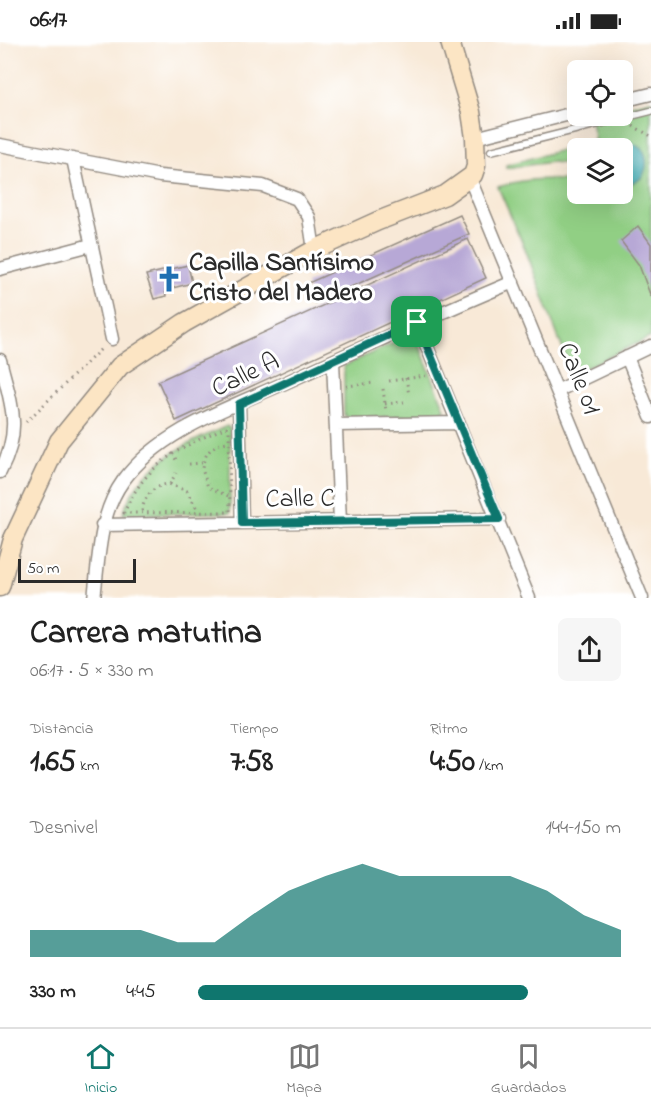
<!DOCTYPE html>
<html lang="es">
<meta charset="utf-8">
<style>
body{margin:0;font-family:"Indie Flower",sans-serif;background:#f6f6f6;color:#222;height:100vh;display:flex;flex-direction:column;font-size:22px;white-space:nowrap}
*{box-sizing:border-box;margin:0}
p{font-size:20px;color:#767676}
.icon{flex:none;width:33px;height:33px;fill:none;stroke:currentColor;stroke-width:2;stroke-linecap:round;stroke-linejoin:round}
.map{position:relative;height:556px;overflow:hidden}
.panel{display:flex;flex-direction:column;background:#fff;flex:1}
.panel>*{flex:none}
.controls{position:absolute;left:567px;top:18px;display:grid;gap:12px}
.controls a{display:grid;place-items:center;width:66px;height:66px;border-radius:9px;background:#fff;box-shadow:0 6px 24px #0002;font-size:30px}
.scale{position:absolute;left:18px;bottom:15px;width:118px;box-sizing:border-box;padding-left:6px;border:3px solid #2b2b2b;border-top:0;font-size:16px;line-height:21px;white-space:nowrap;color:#2b2b2b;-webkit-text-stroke:4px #fff;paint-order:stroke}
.pin{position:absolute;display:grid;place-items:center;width:51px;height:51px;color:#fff;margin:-26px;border-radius:12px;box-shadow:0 3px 9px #0006}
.round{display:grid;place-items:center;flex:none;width:63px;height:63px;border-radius:9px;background:#f6f6f6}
.headline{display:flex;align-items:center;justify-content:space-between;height:102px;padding:0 30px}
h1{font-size:33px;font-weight:700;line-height:45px}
.metrics{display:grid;grid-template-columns:repeat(3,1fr);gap:9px;height:102px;padding:6px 30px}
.metrics div{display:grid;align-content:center}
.metrics b{font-size:30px;font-weight:700}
.metrics small{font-size:16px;font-weight:400}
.metrics p{font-size:16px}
.chart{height:168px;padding:12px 30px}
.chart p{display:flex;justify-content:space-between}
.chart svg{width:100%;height:108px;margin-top:6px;fill:#0f766e;opacity:.7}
ul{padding:0 30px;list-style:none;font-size:20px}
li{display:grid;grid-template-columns:96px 72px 1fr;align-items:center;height:45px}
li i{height:15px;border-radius:8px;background:#0f766e}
.status{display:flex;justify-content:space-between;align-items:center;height:42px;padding:0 30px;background:#fff;direction:ltr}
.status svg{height:16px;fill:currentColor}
.menu{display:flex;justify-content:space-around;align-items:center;height:84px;border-top:2px solid #e0e0e0;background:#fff;font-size:16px;color:#767676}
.menu a{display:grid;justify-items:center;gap:3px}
.menu .selected{color:#0f766e}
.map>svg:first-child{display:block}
</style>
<div class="status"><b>06:17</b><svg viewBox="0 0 49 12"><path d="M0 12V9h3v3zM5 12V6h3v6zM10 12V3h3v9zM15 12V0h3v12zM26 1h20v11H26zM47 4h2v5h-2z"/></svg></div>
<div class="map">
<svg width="651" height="556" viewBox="0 0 651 556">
<rect width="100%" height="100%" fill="#fff"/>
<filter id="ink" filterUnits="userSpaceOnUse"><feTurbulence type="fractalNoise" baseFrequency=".0167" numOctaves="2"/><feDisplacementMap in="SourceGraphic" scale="12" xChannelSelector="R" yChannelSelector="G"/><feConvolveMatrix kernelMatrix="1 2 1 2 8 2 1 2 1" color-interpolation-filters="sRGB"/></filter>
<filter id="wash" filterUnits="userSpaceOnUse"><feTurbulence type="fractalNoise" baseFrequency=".008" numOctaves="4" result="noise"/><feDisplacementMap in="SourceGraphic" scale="24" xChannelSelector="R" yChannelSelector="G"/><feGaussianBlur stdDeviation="1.35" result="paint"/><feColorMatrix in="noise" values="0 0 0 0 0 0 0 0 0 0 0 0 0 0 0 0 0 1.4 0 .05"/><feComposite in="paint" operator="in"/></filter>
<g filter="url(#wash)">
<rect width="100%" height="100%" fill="#f8e9d7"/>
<!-- green -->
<path fill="#91cf84" stroke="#5e7d58" stroke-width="1.5" d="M 651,58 L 651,295 L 572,332 L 526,209 L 498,145 C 525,136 550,135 577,141 L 578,152 L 622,152 L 622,106 L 578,106 L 577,123 L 552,120 L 506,126 L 506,123 L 595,99 L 590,74 L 622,74 L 623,65 Z
M 406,295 L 417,298 L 445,367 L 442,373 L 348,376 L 344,373 L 344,324 Z
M 227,384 L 230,387 L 230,471 L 123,472 C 138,423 184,403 227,384 Z"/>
<!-- water -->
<path fill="#39abb3" stroke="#326b6f" stroke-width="1.5" d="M 623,100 L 630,100 L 643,107 C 651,125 644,143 623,142 L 622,106 L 612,106 Z"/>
<g id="blocks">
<!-- building -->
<path fill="#b7a8d6" d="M 460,173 L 469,192 L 315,261 L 306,242 Z
M 638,184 L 651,202 L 651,255 L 639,223 L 621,199 Z
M 468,197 L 486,236 L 176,379 L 158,339 Z
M 188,223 L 192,241 L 165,248 L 166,254 L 154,257 L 146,233 Z"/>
</g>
</g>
<g filter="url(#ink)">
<use href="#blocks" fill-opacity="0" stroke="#928a81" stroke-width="1.5"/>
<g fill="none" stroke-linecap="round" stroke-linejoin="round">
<!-- service casing -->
<g stroke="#928a81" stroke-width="9">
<path id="service" d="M 491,109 L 651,69"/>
</g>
<!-- minor casing -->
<g stroke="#928a81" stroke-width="15">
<path id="minor" d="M 622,59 L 651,52
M 475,96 L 578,70
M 0,103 L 160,134 L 263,144 L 297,157 L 309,175 L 314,208
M 73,117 L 112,297
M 470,137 L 642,556
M 0,227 L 91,203
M 417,280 L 529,556
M 627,315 L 651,375
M 0,318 C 11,362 23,386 0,430
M 333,319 L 340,480
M 559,348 L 651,304
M 239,362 L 242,481
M 336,383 L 459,381
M 102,483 L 499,477
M 94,556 C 99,516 99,472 123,439 C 161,387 232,365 289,339 C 363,305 437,272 513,240"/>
</g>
<!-- secondary casing -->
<g stroke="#928a81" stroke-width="21">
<path id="secondary" d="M 0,545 L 13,497 L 59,399 L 120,324 L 184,281 L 314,208 L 378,179 L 445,153 L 473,133 L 476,124 L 475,96 L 471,70 L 450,0"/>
</g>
<!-- path -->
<path stroke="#928a81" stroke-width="3" stroke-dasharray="1.5 4.5" stroke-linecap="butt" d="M 633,84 L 651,94
M 406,336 L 409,353
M 389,339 L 426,334
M 346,344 L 374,341
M 383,347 L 386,369
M 385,362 L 404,360
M 26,380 L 103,305
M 226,385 L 229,387 L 230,470 L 124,471 C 145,421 180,406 226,385 Z
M 172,411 L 178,421
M 189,422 L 202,421
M 170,442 L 176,431
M 228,454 L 208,445 L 202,427 C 204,412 212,402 228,400
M 142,469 C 144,454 154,443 169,442 L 187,449 L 197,467"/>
<!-- service -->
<use href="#service" stroke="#fff" stroke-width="6"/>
<!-- minor -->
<use href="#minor" stroke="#fff" stroke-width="12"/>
<!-- secondary -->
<use href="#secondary" stroke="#fce5c4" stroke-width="18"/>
</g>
</g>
<g fill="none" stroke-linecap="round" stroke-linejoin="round" filter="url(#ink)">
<!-- route casing -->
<g stroke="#fff" stroke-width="12">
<path id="route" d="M 417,280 L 499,477 L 242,481 L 239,362 Z"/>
</g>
<!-- route -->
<use href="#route" stroke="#0f766e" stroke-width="8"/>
</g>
<!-- icons -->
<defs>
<g id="church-bare" transform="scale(2.07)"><path d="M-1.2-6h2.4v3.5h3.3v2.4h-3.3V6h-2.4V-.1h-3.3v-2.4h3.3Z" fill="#1f6fb2" stroke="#fff" stroke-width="2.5" paint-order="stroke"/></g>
</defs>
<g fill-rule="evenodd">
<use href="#church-bare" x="169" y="237"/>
</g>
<g text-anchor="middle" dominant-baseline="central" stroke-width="6" stroke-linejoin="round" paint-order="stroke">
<!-- poi labels -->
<g font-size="26" font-weight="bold" fill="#2b2b2b" stroke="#fff" text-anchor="start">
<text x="189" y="222">Capilla Santísimo<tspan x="189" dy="30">Cristo del Madero</tspan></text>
</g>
<!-- street labels -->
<g font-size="26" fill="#2b2b2b" stroke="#fff">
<text transform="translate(246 334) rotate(-25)">Calle A</text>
<text transform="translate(578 337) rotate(68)">Calle 01</text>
<text transform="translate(300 458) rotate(-1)">Calle C</text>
</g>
</g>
</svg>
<div class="controls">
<a><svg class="icon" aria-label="locate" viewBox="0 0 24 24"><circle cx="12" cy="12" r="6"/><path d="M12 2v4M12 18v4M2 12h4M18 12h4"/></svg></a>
<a><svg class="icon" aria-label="layers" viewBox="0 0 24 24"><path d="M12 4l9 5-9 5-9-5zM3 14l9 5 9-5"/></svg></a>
</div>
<div class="scale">50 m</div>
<div class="pin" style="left:417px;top:280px;background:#1e9e55"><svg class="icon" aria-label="arrive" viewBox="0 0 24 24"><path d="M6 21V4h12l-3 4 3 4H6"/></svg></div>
</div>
<section class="panel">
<div class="headline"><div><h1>Carrera matutina</h1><p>06:17 · 5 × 330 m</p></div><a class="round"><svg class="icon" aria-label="share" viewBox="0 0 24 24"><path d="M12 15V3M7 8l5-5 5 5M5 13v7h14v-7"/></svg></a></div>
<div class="metrics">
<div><p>Distancia</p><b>1.65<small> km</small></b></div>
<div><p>Tiempo</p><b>7:58</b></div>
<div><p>Ritmo</p><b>4:50<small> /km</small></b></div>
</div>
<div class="chart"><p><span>Desnivel</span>144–150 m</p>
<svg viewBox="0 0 160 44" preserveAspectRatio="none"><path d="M0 44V33L10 33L20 33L30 33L40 38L50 38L60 27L70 17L80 11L90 6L100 11L110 11L120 11L130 11L140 17L150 27L160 33V44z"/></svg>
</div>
<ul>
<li><b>330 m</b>4:45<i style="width:78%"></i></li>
</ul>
</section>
<nav class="menu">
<a class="selected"><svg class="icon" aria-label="home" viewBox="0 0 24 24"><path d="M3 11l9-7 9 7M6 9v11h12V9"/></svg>Inicio</a>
<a><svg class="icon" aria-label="map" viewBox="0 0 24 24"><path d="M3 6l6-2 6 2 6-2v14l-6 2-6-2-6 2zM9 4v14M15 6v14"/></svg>Mapa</a>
<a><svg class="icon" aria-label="saved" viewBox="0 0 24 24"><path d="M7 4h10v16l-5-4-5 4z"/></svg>Guardados</a>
</nav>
